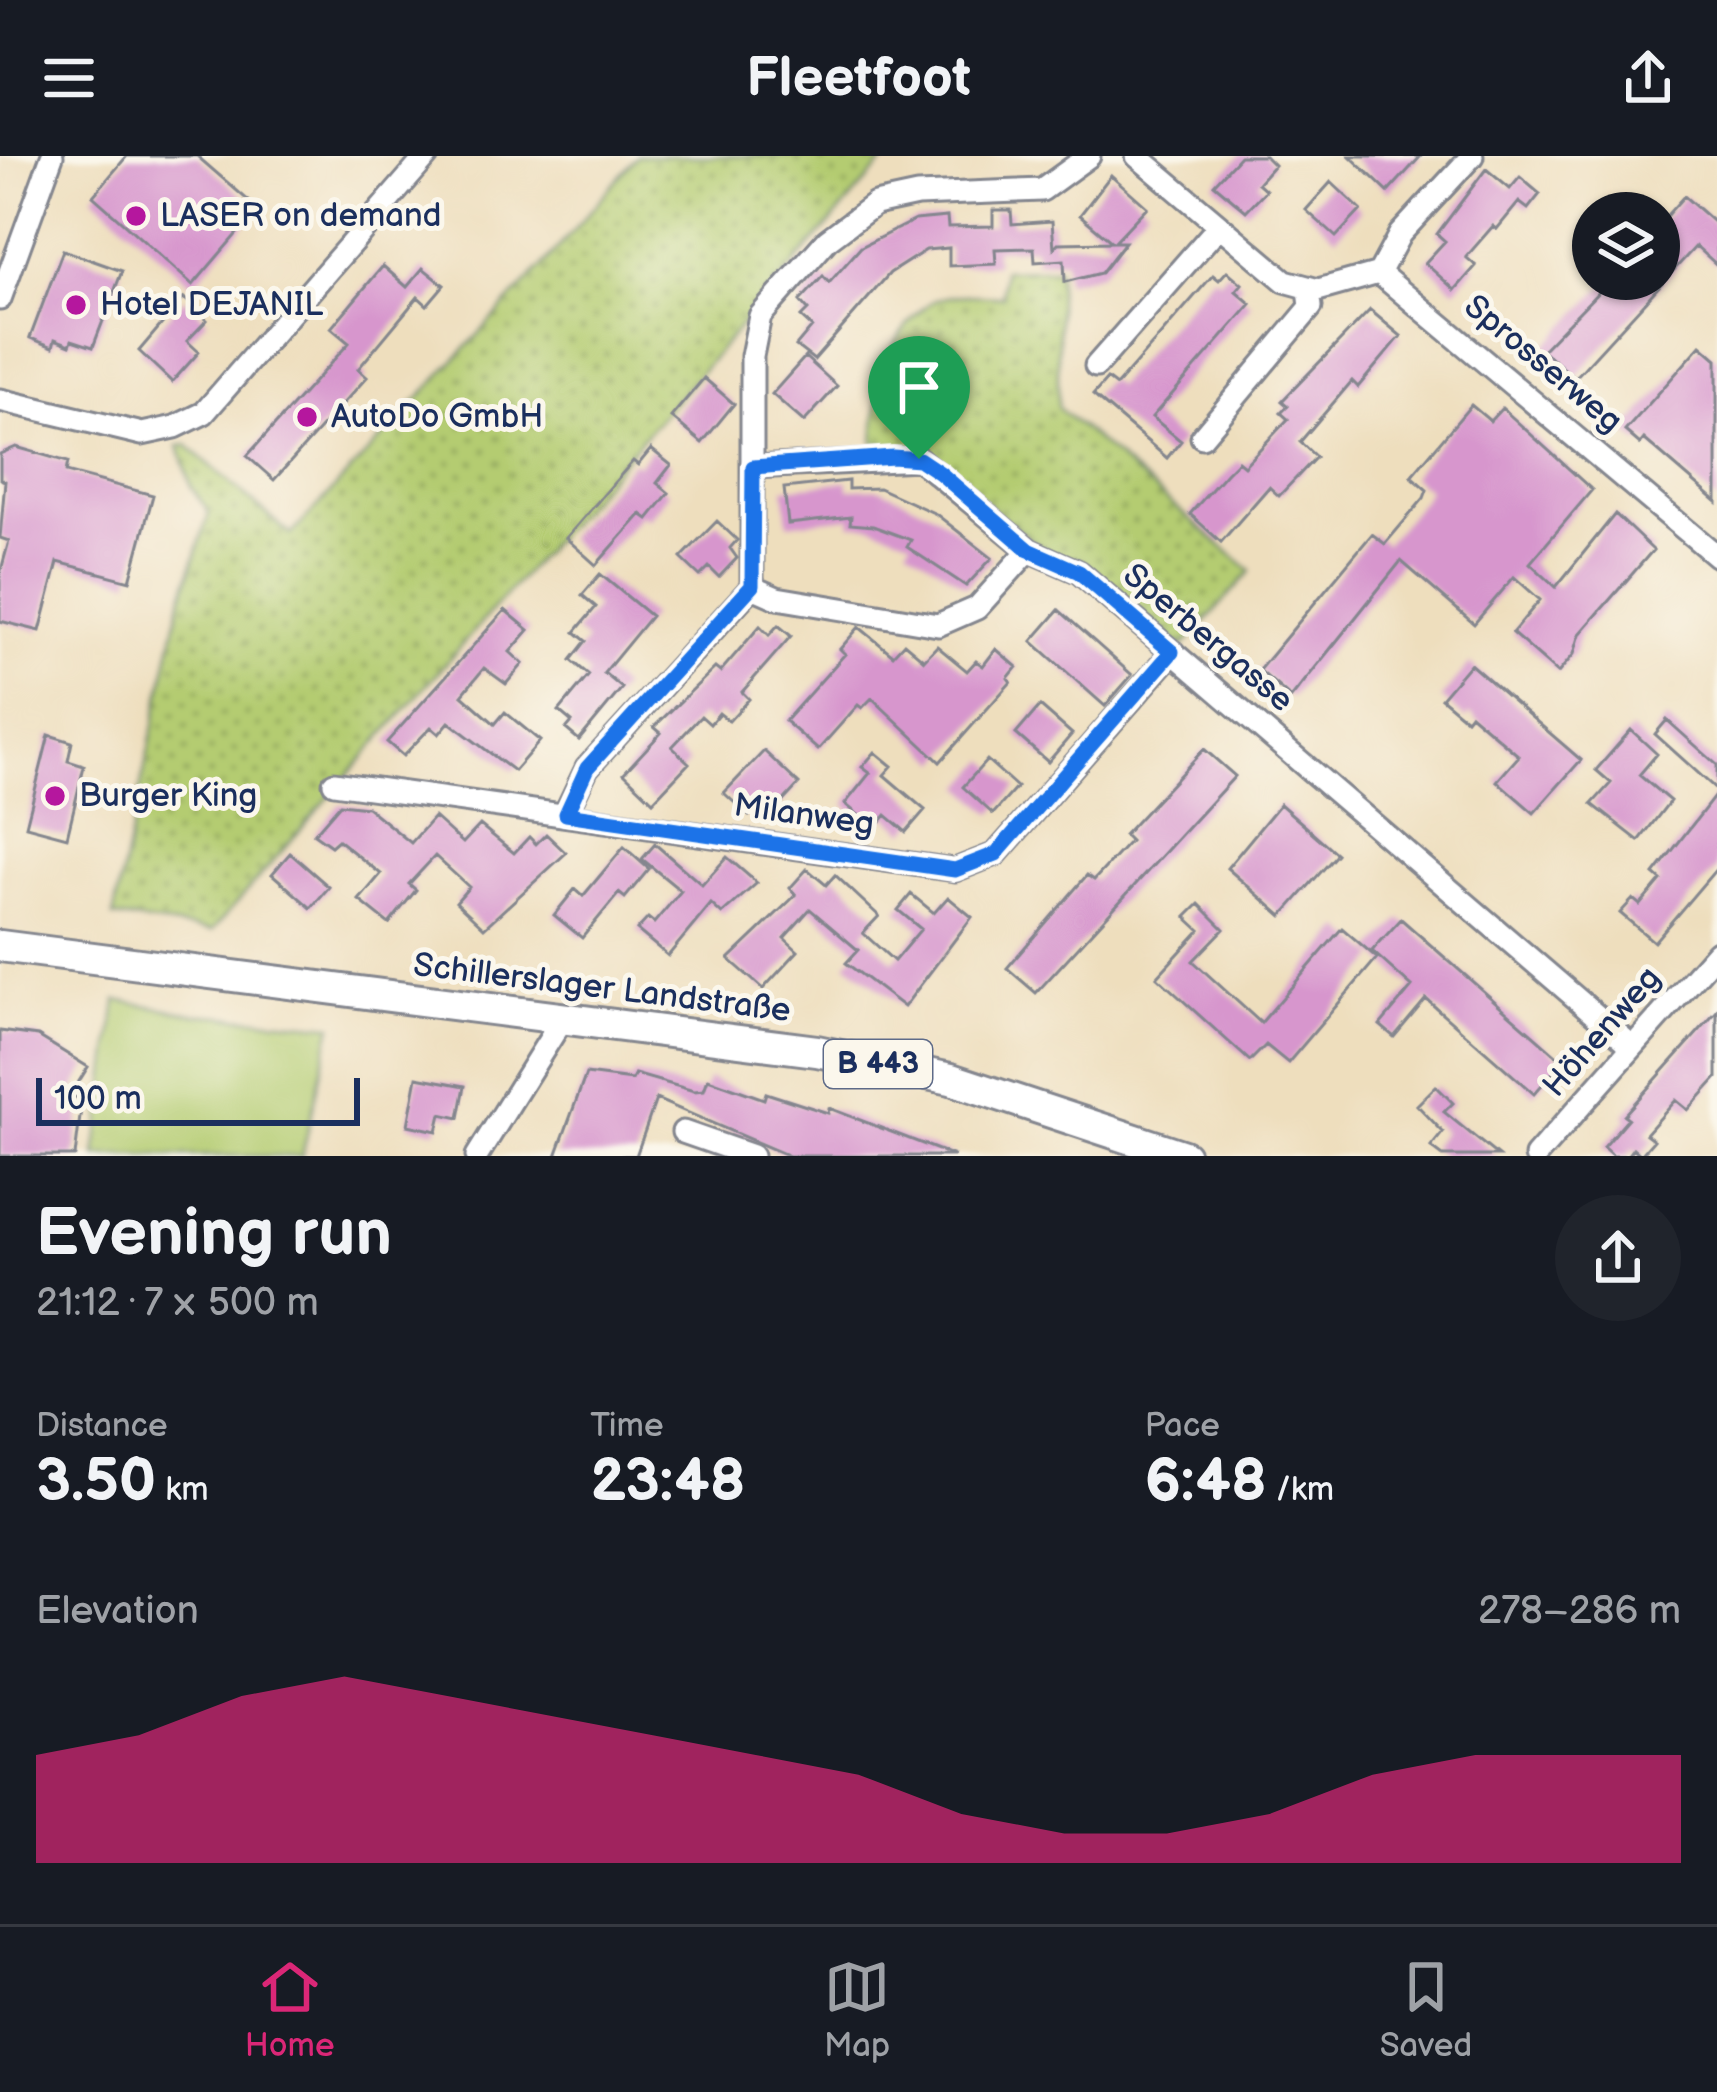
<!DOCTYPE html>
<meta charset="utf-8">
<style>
body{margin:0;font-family:"Balsamiq Sans",sans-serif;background:#20242c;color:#f1f3f6;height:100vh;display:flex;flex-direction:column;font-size:45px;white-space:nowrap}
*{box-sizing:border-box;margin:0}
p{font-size:39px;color:#9ea1a6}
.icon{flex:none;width:66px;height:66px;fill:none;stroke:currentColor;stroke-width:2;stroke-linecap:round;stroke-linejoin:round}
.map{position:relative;height:1000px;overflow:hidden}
.details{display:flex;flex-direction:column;background:#171b24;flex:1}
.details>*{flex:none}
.controls{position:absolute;left:1572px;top:36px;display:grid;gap:24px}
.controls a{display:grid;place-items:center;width:108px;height:108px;border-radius:50%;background:#171b24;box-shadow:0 3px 9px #0004;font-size:60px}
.scale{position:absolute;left:36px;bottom:30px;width:324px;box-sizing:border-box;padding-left:12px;border:6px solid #1b2f5e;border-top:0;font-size:33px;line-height:42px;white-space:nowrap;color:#1b2f5e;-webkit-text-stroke:9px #fbf7ec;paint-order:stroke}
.pin{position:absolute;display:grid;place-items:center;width:102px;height:102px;color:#fff;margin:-123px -51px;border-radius:50% 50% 50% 0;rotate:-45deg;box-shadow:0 0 12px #0007}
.pin .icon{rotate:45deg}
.round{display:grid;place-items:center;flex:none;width:126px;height:126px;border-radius:63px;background:#20242c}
.summary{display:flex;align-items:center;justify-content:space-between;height:204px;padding:0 36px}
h1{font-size:66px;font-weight:700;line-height:90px}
.stats{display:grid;grid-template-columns:repeat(3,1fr);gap:18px;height:204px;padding:12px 36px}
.stats div{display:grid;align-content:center}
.stats b{font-size:60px;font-weight:700}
.stats small{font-size:33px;font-weight:400}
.stats p{font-size:33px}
.chart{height:336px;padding:24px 36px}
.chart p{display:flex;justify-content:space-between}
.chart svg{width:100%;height:216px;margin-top:12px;fill:#db2777;opacity:.7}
header{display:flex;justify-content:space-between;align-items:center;height:156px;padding:0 36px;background:#171b24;font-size:54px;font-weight:700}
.tab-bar{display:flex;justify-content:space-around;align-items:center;height:168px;border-top:3px solid #363941;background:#171b24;font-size:33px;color:#9ea1a6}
.tab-bar a{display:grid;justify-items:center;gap:6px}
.tab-bar .active{color:#db2777}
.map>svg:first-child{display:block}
</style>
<header><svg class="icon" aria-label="menu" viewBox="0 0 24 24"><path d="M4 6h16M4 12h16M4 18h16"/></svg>Fleetfoot<svg class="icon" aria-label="share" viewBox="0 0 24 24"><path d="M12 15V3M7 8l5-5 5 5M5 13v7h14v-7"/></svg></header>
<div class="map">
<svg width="1717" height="1000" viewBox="0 0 1717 1000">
<defs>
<pattern id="park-dots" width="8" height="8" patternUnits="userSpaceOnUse" patternTransform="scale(3)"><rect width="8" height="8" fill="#b4cc71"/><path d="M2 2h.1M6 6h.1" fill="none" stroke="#92a660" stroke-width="1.8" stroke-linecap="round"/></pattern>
</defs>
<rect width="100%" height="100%" fill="#fbf7ec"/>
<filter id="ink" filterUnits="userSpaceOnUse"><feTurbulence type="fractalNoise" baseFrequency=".00833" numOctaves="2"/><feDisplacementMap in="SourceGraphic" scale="24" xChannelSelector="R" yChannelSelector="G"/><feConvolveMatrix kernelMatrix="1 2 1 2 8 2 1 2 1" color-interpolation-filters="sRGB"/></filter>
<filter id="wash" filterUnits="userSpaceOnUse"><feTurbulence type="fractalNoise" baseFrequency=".004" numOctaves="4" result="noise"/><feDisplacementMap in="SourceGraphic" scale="48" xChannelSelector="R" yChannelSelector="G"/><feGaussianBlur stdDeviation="2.7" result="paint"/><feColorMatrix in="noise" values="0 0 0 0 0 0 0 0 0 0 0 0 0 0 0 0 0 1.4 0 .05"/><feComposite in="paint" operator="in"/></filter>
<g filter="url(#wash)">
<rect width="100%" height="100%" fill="#eedebd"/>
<!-- grass -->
<path fill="#b4cc71" stroke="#687e68" stroke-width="3" d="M 117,844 L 195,858 L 332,869 L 302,1000 L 96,1000 Z"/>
<!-- park -->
<path fill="url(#park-dots)" stroke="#687e68" stroke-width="3" d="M 637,0 L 889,0 L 212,775 L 113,761 L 179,452 L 209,357 L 191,330 L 179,290 L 187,289 L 291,379 L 548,104 Z
M 1058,113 L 1058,252 L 1251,415 L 1182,492 L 1081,404 L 1058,402 L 1031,384 L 917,291 L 874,287 C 876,235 884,184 927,149 C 946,134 980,140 1002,140 L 1003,114 Z"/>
<g id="blocks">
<!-- building -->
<path fill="#d796cd" d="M 127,0 L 197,0 L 258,53 L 193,129 L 93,40 Z
M 1240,0 L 1265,0 L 1274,9 L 1258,27 L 1266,34 L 1246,55 L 1214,28 Z
M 1350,0 L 1421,0 L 1388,36 Z
M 1486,13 L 1510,33 L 1520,21 L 1540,38 L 1528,53 L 1519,46 L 1497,73 L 1493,70 L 1466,101 L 1476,110 L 1455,134 L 1425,107 L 1445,85 L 1437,78 Z
M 1111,19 L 1147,51 L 1114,86 L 1125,86 L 1101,117 L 1065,126 L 1064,104 L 1035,106 L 1034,92 L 995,93 L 996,108 L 949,110 L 949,92 L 926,94 L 890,117 L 814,204 L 796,190 L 812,171 L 801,161 L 808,154 L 800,145 L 823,120 L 829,127 L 861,91 L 915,64 L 947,61 L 948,71 L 993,70 L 993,54 L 1011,54 L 1012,68 L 1052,65 L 1054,92 L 1058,87 L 1112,86 L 1080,59 Z
M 1331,26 L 1361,54 L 1336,81 L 1306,54 Z
M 1684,40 L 1717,69 L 1717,109 L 1696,90 L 1575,222 L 1542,194 L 1611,123 L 1659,123 L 1659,68 Z
M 63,94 L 122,115 L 93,191 L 72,184 L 70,189 L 55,183 L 53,191 L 30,182 Z
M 383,110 L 407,131 L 423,112 L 444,129 L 427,149 L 418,141 L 358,213 L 367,221 L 274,324 L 247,300 L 349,187 L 331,172 Z
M 1227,115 L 1242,128 L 1236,135 L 1251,148 L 1152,261 L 1181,285 L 1167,302 L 1093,239 L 1107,223 L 1116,230 L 1213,119 L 1219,124 Z
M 184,142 L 207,164 L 187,185 L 199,196 L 172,226 L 139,195 Z
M 1370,154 L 1401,180 L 1358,231 L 1352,225 L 1300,286 L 1316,301 L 1279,340 L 1269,331 L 1221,386 L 1190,358 L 1226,317 L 1238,305 L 1244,310 L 1288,263 L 1281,257 L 1288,250 L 1282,245 Z
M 1701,189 L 1717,203 L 1717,346 L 1644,283 L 1640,288 L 1625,275 Z
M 805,201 L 837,230 L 804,266 L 772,238 Z
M 704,222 L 734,248 L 702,287 L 671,261 Z
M 1471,249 L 1490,265 L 1502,252 L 1592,334 L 1530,407 L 1556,431 L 1615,358 L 1653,394 L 1580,478 L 1574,498 L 1558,517 L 1512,477 L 1540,444 L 1514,421 L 1474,468 L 1401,405 L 1291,542 L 1259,514 L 1372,378 L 1385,388 L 1424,342 L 1427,334 L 1411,320 Z
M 16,291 L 68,306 L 66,316 L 153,339 L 130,425 L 58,406 L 40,475 L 0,465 L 0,418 L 9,385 L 0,382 L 5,325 L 0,323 L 0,298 Z
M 651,293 L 671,309 L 657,327 L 669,337 L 648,363 L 641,358 L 596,409 L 566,382 L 633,305 L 638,309 Z
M 848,325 L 848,333 L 879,332 L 936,358 L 992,402 L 966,430 L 907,391 L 911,384 L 873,370 L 850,368 L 851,361 L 788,368 L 784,332 Z
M 717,365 L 737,384 L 730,392 L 737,402 L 719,421 L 709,411 L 700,420 L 681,402 Z
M 600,418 L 651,460 L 604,517 L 622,532 L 579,584 L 566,573 L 572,566 L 559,555 L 589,519 L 571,504 L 586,485 L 575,476 L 596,451 L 582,439 Z
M 505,454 L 529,474 L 510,496 L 523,508 L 506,528 L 484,512 L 462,539 L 495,568 L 505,556 L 540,585 L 514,615 L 449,566 L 439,578 L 431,571 L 403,600 L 387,586 Z
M 1059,454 L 1132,519 L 1105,550 L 1032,485 Z
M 778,469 L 791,480 L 742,536 L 749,543 L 729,565 L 719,557 L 710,568 L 701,560 L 672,591 L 689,607 L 653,645 L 624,617 L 661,577 L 654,571 L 715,512 L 720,516 L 760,470 L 769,479 Z
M 859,471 L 893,499 L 904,487 L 924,504 L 937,490 L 967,515 L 976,505 L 983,510 L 996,493 L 1017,511 L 1008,522 L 1011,526 L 940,606 L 872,542 L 862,552 L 858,549 L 818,594 L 785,565 L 845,498 L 840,493 Z
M 1470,508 L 1581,604 L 1534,657 L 1497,625 L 1519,600 L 1470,558 L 1466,563 L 1441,542 Z
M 1040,550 L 1072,578 L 1048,606 L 1016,578 Z
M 1667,564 L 1717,609 L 1717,634 L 1655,578 Z
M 1631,574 L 1657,598 L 1639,619 L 1670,645 L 1639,685 L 1592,648 L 1611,627 L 1596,614 Z
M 49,579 L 72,586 L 68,605 L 84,610 L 67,681 L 26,670 Z
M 1204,593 L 1235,620 L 1036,837 L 1007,812 L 1087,719 L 1094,724 L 1130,685 L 1124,679 Z
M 764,595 L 799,628 L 775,654 L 764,644 L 749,660 L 724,637 Z
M 875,596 L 892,610 L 884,619 L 925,654 L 906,676 L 886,659 L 881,665 L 873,659 L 867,666 L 845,648 L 870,617 L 862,611 Z
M 987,604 L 1017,631 L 993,658 L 963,631 Z
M 1717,637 L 1717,712 L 1654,786 L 1620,757 L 1633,743 L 1640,749 L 1661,724 L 1654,718 Z
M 340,648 L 367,651 L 411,687 L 434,661 L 463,687 L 480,669 L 514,697 L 529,681 L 536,688 L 546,678 L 566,697 L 484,772 L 456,746 L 469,731 L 435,700 L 409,728 L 416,734 L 389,768 L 359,744 L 381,718 L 338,684 L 331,690 L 314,678 Z
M 1280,648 L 1337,698 L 1282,760 L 1227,712 Z
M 655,688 L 702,729 L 727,701 L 757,727 L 722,758 L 711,748 L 668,800 L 637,774 L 648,762 L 654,767 L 681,735 L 642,703 Z
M 624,691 L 649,713 L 625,742 L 619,737 L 582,782 L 554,759 L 575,733 L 583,740 Z
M 290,697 L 329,731 L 311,752 L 272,718 Z
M 807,713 L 826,729 L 835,719 L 879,760 L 863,777 L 894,805 L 921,773 L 898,754 L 911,738 L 934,757 L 948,741 L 972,761 L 904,851 L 846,807 L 858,794 L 810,753 L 784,782 L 798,795 L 763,833 L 729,803 L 796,739 L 790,732 Z
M 1199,748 L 1224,773 L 1193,805 L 1261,867 L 1342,772 L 1377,802 L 1288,907 L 1266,889 L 1250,905 L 1157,821 L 1200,774 L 1186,761 Z
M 1401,763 L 1563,905 L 1534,938 L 1426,843 L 1394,881 L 1380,869 L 1412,831 L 1372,795 Z
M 1717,855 L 1717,922 L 1688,954 L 1676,944 L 1646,978 L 1654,984 L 1641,999 L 1633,992 L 1627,1000 L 1613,1000 L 1603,991 L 1628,962 L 1624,959 Z
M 0,875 L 38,880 L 88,911 L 71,938 L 82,945 L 75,1000 L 0,1000 Z
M 586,918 L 632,924 L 635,918 L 694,935 L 704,934 L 708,923 L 764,943 L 766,937 L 828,957 L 829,952 L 954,1000 L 789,1000 L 656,943 L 636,1000 L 556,1000 Z
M 417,921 L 465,930 L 459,962 L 441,958 L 437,975 L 408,969 Z
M 1436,930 L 1453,947 L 1444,956 L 1498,1000 L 1443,1000 L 1431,991 L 1443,976 L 1417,949 Z"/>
</g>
</g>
<g filter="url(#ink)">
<use href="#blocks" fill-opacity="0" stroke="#84868e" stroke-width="3"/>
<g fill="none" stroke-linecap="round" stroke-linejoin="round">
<!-- street casing -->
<g stroke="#84868e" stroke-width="27">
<path id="street" d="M 1137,0 L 1285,125 L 1318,134 L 1379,117 L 1717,400
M 1379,117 L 1400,78 L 1472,0
M 0,143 L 52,0
M 1096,210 L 1218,71
M 0,244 L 142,278 L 175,271 L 204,257 L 427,0
M 1202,281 L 1311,151 L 1309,133
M 753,311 L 919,303 L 1029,394
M 752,431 L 752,200 L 760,160 L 827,84 L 875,48 L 917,39 L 1042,34 L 1089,0
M 334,627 L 955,714 L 996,698 L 1173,496
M 565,658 L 587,612 L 752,431 L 777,442 L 938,469 L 977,452 L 1029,394 L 1079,416 L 1632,890
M 683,976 L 752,1000
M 477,1000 L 562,864
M 1536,1000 L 1717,796"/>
</g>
<!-- primary casing -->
<g stroke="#84868e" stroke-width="36">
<path id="primary" d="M 0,790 L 817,895 L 951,923 L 1184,1000"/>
</g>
<!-- street -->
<use href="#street" stroke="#fff" stroke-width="21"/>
<!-- primary -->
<use href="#primary" stroke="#fff" stroke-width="30"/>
</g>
</g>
<g fill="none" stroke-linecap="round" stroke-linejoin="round" filter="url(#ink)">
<!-- route casing -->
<g stroke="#fff" stroke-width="24">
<path id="route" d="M 893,301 L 919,303 L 940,317 L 1029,394 L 1079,416 L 1172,496 L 996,698 L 955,714 L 566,658 L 587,612 L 752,430 L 753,311 Z"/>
</g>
<!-- route -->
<use href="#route" stroke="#1a73e8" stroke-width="15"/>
</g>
<!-- markers -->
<g fill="#b5179e" stroke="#fbf7ec" stroke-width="4.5">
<circle cx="136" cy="60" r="12"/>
<circle cx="76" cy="149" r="12"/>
<circle cx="307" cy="261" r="12"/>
<circle cx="55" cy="640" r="12"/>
</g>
<g text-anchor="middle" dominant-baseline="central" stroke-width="10" stroke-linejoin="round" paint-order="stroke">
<!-- shield labels -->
<rect fill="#fbf7ec" stroke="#5e6b89" stroke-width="3" x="824" y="884" width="108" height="48" rx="9"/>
<g font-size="30" font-weight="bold" fill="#1b2f5e">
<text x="878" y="908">B 443</text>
</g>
<!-- poi labels -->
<g font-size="33" fill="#1b2f5e" stroke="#fbf7ec" text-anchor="start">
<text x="160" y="60">LASER on demand</text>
<text x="100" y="149">Hotel DEJANIL</text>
<text x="331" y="261">AutoDo GmbH</text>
<text x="79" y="640">Burger King</text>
</g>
<!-- street labels -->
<g font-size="33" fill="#1b2f5e" stroke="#fbf7ec">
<text transform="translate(1543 208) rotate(40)">Sprosserweg</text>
<text transform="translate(1208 482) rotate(40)">Sperbergasse</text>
<text transform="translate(804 659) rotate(8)">Milanweg</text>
<text transform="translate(602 832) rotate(7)">Schillerslager Landstraße</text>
<text transform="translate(1602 876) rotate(-49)">Höhenweg</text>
</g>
</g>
</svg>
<div class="controls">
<a><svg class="icon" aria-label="layers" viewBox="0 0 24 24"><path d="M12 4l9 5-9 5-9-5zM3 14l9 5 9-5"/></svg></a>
</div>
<div class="scale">100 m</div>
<div class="pin" style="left:919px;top:303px;background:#1e9e55"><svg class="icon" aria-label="arrive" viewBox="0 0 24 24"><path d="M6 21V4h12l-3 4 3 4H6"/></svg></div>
</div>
<section class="details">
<div class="summary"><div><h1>Evening run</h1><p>21:12 · 7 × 500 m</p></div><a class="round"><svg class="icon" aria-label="share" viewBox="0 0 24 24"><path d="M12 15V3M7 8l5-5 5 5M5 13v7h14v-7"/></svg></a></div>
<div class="stats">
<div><p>Distance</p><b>3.50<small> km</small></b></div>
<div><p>Time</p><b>23:48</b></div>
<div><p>Pace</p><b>6:48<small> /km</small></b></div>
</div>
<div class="chart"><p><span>Elevation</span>278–286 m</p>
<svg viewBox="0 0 160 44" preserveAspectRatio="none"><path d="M0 44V22L10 18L20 10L30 6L40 10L50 14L60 18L70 22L80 26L90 34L100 38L110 38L120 34L130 26L140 22L150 22L160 22V44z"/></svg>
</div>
</section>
<nav class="tab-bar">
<a class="active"><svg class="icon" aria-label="home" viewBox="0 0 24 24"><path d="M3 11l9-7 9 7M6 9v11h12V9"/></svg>Home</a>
<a><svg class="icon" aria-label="map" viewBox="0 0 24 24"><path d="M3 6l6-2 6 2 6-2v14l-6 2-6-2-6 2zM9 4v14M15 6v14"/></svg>Map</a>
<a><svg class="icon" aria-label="saved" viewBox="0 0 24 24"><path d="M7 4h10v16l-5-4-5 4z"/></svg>Saved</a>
</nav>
